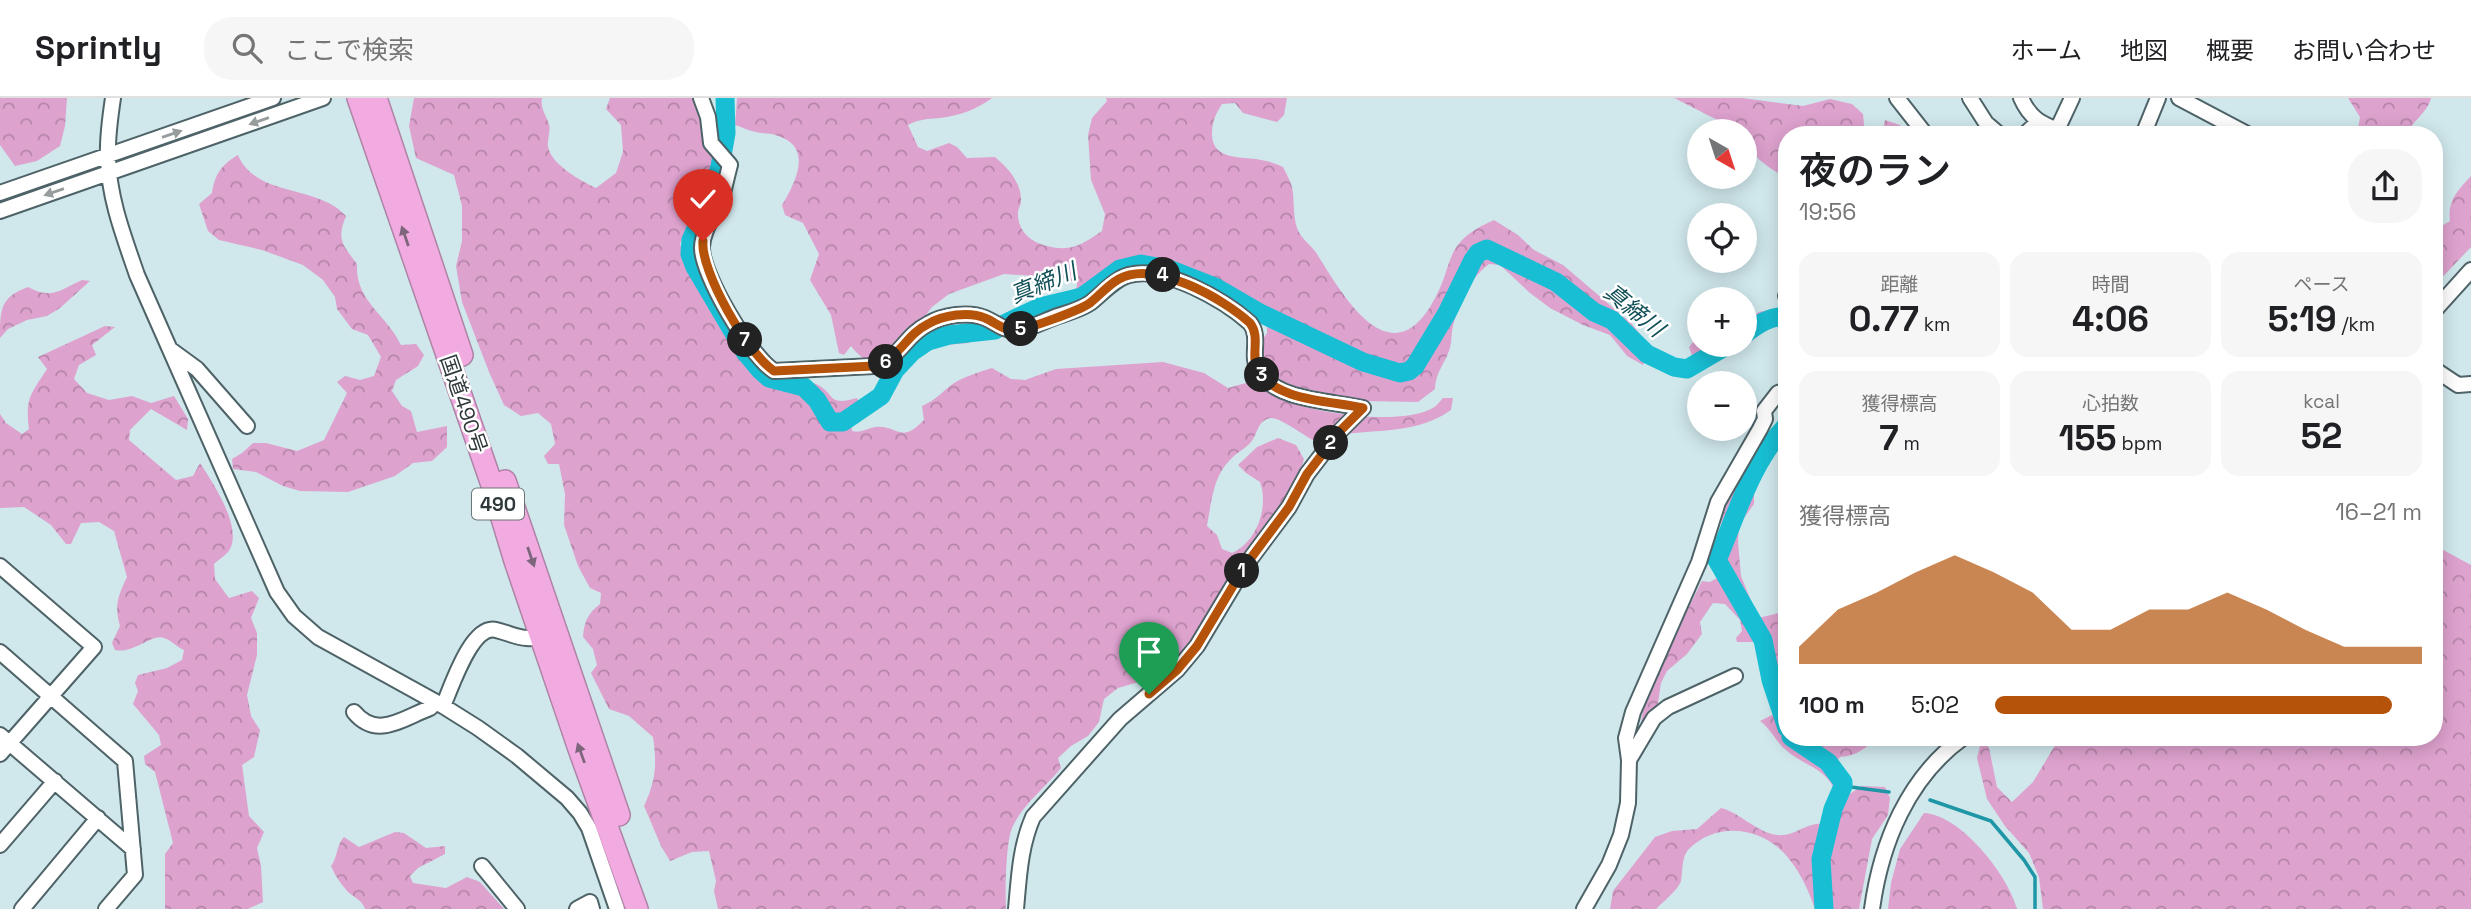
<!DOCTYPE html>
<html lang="ja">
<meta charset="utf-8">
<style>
body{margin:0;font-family:"Space Grotesk","Noto Sans JP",sans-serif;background:#f6f6f6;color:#202124;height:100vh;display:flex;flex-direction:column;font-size:26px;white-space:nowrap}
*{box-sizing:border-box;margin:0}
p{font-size:23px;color:#757577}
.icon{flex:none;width:38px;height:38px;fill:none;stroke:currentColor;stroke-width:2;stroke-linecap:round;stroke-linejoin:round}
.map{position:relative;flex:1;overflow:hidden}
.sheet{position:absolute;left:1778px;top:28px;width:665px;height:620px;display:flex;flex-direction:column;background:#fff;border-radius:28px;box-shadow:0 4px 18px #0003}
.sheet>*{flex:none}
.needle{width:46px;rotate:141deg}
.tools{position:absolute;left:1687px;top:21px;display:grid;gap:14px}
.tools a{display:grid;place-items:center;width:70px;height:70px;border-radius:50%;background:#fff;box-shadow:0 4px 18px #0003;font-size:35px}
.pin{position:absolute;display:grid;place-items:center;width:60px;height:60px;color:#fff;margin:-72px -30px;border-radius:50% 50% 50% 0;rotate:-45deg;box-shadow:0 0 7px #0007}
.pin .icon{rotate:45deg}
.km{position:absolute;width:35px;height:35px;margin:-18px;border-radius:50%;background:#222;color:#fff;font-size:19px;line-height:35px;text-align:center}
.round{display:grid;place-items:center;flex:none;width:74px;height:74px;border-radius:28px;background:#f6f6f6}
.overview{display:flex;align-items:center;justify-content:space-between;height:119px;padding:0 21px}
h1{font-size:38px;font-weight:600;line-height:52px}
.stats{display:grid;grid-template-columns:repeat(3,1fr);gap:10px;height:119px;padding:7px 21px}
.stats div{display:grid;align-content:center;border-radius:18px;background:#f6f6f6;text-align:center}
.stats b{font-size:35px;font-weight:600}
.stats small{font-size:19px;font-weight:400}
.stats p{font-size:19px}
.chart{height:196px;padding:14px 21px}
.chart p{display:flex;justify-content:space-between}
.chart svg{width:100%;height:126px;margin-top:7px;fill:#b45309;opacity:.7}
ul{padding:0 21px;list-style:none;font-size:23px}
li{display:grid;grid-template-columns:112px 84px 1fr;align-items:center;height:52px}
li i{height:18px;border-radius:9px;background:#b45309}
header{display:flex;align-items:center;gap:42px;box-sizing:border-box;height:98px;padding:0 35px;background:#fff;border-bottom:2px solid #e0e0e0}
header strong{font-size:33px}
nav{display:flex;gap:38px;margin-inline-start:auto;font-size:24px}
.search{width:490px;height:63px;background:#f6f6f6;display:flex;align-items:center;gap:18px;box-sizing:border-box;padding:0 24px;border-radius:28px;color:#757577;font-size:26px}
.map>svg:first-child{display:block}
</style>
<header>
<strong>Sprintly</strong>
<div class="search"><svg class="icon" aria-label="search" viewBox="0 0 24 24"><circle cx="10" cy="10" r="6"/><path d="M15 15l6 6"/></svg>ここで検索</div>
<nav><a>ホーム</a><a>地図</a><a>概要</a><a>お問い合わせ</a></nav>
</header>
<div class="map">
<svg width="2471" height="811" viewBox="0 0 2471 811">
<defs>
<pattern id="forest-crowns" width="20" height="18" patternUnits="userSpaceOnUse" patternTransform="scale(1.75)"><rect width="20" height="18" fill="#dea2cf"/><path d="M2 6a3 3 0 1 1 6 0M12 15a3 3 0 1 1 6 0" fill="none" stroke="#b485a9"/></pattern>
</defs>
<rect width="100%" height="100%" fill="#d0e8ec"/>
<!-- forest -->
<path fill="url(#forest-crowns)" d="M 0,0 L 67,0 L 65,28 L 60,48 L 37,63 L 15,68 L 0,47 Z
M 414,0 L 542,0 C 540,10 546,17 549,26 C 551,33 547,41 548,48 C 550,66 581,83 596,90 L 616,75 L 623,54 L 621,27 L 606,11 L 610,0 L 696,0 L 707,51 L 715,62 L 709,82 L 680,146 C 693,178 731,262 759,279 C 784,295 796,277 816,286 C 836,295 826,309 857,300 L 861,308 L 850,317 L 852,333 C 862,335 865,331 875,329 C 899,327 900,347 924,322 L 922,308 C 938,301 941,294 954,285 C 966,278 979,274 992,270 L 1011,281 L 1025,282 L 1056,271 L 1163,264 L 1204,275 L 1228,290 L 1253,283 C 1261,289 1271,297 1280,301 C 1314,315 1397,328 1431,311 C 1436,309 1440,303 1443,300 L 1453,300 L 1451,312 C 1411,341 1359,328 1313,342 C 1303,337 1280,319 1270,320 C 1257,323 1258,336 1251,344 C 1245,351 1236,355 1230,362 C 1213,378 1211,406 1207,428 L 1217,437 L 1222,451 L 1232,455 C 1257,444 1269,409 1260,384 L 1246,375 L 1238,367 L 1257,349 L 1278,340 L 1296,347 L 1304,361 L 1295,391 L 1178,561 L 1159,578 L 1118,590 L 1104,601 L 1099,624 L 1088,638 L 1071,648 L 1058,660 L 1061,670 C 1046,689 1022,707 1012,730 C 1006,744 1005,794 1006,811 L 718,811 L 714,793 L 716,783 L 709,753 L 692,754 L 670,763 L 661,748 L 644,708 C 656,682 657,667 653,639 L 629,618 L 609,611 L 591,575 L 597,567 L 593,551 L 583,539 C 584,524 588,515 600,506 L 601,495 L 590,490 L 578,468 L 564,427 L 565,396 L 559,366 L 548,366 L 544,358 L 555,346 L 551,326 L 538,315 L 521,318 L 504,307 L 489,274 L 462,204 L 456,168 L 462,143 L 462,108 L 454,77 L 416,60 L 409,28 Z
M 737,0 L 992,0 C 977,11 959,18 940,20 C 928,21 919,21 908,27 L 918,49 L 927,53 L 949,45 L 957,49 L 967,60 L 995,59 C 1008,70 1022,85 1021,104 C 1021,106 1018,112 1018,114 C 1017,133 1031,144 1047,148 C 1072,154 1081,147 1102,133 L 1105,116 L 1091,82 L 1088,37 L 1092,20 L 1107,3 L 1106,0 L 1287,0 L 1284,17 L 1277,24 L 1243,15 L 1235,5 L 1222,6 C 1215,17 1212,24 1212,37 C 1213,63 1242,58 1261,62 C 1269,63 1276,66 1283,69 C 1286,75 1290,82 1292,89 C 1295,103 1292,123 1300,136 C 1304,143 1313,149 1317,156 C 1341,194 1387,277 1430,209 C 1457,166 1439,146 1494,122 L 1518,137 L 1534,152 L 1563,167 L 1631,225 L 1651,250 L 1643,267 L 1627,258 L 1610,237 L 1583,227 L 1550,210 L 1530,195 L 1500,167 L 1489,166 C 1470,180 1459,205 1453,228 C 1451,235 1452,243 1450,250 C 1445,266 1436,273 1435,291 L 1418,304 L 1362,303 L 1293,288 L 1273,279 L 1264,270 L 1261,244 L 1267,235 L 1267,228 C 1252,213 1229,204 1211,194 C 1197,186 1184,172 1170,167 C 1131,152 1097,169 1080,206 L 1009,229 L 998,221 L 1032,206 L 1071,195 L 1077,189 L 1077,185 L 1063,180 L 1004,176 L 949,196 L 932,209 L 919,226 L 922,237 L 969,224 L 986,229 L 988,237 L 968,245 L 936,248 L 913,262 L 889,272 C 873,266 861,262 851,248 L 844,257 L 839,255 L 831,217 L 810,182 L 819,156 L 803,125 L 785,117 L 782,107 C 795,86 814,49 778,38 C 771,35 763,36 756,34 C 749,33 742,29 735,27 Z
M 1674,0 L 1742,0 L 1803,8 L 1830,1 L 1852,6 L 1863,16 L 1865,37 L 1787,37 L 1787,80 C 1769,70 1745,56 1745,33 C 1736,33 1687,6 1674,0 Z
M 2348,0 L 2431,0 C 2427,16 2412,22 2407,37 L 2357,37 L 2360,19 Z
M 1885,22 L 1900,27 L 1907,37 L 1882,37 Z
M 238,57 C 256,100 318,86 346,118 C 336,142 343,147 357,166 C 355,203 386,216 401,247 L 416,246 L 424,257 L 418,268 L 396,282 L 392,293 L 402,308 L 411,313 L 417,334 L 447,328 L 447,349 L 432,363 L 413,365 L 395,378 L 348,394 L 300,393 L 283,388 L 256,374 L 233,371 L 232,361 L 242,355 L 253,345 L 266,345 L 297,353 L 324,342 L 347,295 L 337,284 L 345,278 L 360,282 L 374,278 L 381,259 L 368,237 L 352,231 L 337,211 L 335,199 L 323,182 L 303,167 L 262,152 L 219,142 L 208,133 L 199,106 L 212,95 C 215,76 221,67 238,57 Z
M 2471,78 L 2471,149 L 2434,188 L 2434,122 L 2440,129 L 2450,123 C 2447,103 2458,92 2471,78 Z
M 82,182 L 90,183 L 60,210 L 47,218 L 27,222 L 8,231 L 0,240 C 0,212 0,199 28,189 C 52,202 60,192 82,182 Z
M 1787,208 L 1787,228 L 1767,228 L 1745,239 L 1745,222 L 1759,214 Z
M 105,228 L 115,229 L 92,247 L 96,257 L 79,267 L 74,281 L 87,295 L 109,302 L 132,298 L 151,305 L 174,298 L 188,321 L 187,332 L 151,311 L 130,332 L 129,342 L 176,382 L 193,378 L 200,365 C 213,385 242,428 230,451 C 227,457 218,462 214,466 L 215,481 L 229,500 L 252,493 L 259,500 L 251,520 L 257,535 L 257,557 L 247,597 L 251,618 L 260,632 L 254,659 L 242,667 L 249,718 L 264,734 L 257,750 L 261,768 L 263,804 L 248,811 L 165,811 L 165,756 L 173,745 L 155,674 L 145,666 L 144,658 L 161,647 L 159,637 L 133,606 L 138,593 L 135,585 L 138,577 L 167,570 L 182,562 L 184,552 C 177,549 171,542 164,540 C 152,535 134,556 115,552 L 112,545 L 120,528 C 114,508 118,498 127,479 L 114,433 L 99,424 L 81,425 L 71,446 L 66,446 L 51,427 L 24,409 L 0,410 L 0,316 L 6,325 L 22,336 L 29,331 C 25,300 31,296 47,271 L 38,259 Z
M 1699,237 L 1699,247 L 1724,247 L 1694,263 L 1689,249 Z
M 1757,355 L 1765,362 L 1754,393 L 1754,406 L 1739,427 L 1738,444 L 1741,478 L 1756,515 L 1755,521 C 1766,517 1778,517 1787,511 L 1787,639 L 1877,639 C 1866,650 1857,658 1840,659 L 1833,668 C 1837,678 1841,686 1836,695 C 1827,670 1804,668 1786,652 C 1776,644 1771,631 1760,623 L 1776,615 L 1775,583 L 1760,544 L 1737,544 L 1736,540 L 1742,533 L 1740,522 L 1725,506 L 1713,505 L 1700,524 L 1702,536 L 1687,556 L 1667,573 L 1661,585 L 1657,611 L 1642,627 C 1637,607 1690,507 1702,483 L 1710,484 L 1717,480 C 1712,448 1729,373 1757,355 Z
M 2434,447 L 2471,467 L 2471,811 L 2043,811 L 2039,779 L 2029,755 L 2005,728 L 1987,701 L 1977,660 L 1982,640 L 1989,650 L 1997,689 L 2012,704 L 2033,684 L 2060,639 L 2434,639 Z
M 1862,688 L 1885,689 L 1890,700 L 1888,717 L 1872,741 L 1859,811 L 1815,811 C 1808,791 1799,771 1784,755 C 1758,728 1715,724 1688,752 C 1681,761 1683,773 1681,783 C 1678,792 1663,804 1656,811 L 1610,811 L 1613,793 L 1655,739 L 1672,733 L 1697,731 L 1721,710 C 1741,715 1757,735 1778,737 C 1791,739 1803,728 1816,726 C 1821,725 1828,728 1833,728 L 1842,701 Z
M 1924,715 C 1961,717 2008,777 2017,811 L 1888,811 L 1891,785 L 1900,751 Z
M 395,734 L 404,735 L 426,750 L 445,748 L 445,756 L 418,770 L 410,778 L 413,785 L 446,790 L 467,779 L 480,784 L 504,811 L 365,811 C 362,802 355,800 348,794 C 341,786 335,778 331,768 C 338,759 336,747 344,739 L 359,749 Z"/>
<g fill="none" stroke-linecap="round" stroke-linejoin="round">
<!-- stream -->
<path stroke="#1f96a5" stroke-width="3.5" d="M 1843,688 L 1889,694
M 1930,702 L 1991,723 L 2024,762 L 2035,779 L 2035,811"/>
<!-- river -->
<path stroke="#18bed3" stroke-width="19" d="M 725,0 L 726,35 L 720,69 L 710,100 L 691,142 L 690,156 L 695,169 L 745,254 L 760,272 L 769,280 L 804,289 L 817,302 L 830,324 L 843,324 L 881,298 L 895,272 L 912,254 L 928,243 L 949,237 L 995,232 L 1006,225 L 1040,209 L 1082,199 L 1120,171 L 1141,166 L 1169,171 L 1215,189 L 1258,214 L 1363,264 L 1400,275 L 1409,273 L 1415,268 L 1447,215 L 1473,162 L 1478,155 L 1487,151 L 1556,184 L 1594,214 L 1612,222 L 1647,256 L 1674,269 L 1687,271 L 1728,247
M 1745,236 C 1758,226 1770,218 1787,218
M 1787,327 C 1751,364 1737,416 1717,462 L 1763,542 L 1771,582 L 1787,630
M 1791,639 L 1828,664 L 1843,684 L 1843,688 L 1833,711 L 1821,761 L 1824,811"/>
<!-- minor casing -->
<g stroke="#4e6367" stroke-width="18">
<path id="minor" d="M 113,0 C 110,20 107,40 108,60 C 109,101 124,139 137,177 L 277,494 L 294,518 L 318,539 L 443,608 L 478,630 L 517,658 L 567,700 L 580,715 L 589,730 L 617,811
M 701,0 L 708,19 L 711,45 L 730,67 C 727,78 725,88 722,99 C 716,116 703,130 702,149 C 701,176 751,259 774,273 L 874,268 C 903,258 904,238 928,226 C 943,217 969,213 985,220 C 995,224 1002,232 1014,232 C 1028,232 1042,224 1055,219 C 1066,215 1080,212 1090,205 C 1102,196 1114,181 1129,177 C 1164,167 1224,202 1250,225 C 1261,239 1250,257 1258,272 C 1274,303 1333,303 1363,310
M 1897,0 L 1926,37
M 1970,0 L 1986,25 L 2000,37
M 2021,0 C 2032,25 2046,27 2070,37
M 2179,0 L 2249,37
M 2057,32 L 2072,0
M 2024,37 L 2038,24
M 2143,37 L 2158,0
M 0,95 L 273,0
M 0,113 L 323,0
M 1786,198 L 1787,198
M 2434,213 L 2471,172
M 171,252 L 197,271 L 247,328
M 2434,271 L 2458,287 L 2471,286
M 0,468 L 94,549 L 0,656
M 0,554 L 125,663 L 135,777 L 106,811
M 443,608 C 451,591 471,526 496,532 C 519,538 523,544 549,537
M 354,614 C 377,642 403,620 430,610 L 436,604
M 0,637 L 133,751
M 1629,662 L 1654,620 L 1668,609 L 1735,578
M 0,747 L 55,683
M 482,768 L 517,811
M 22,811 L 98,720
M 577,811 L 590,804 L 592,811
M 1016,811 C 1019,779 1020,749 1033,719 L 1120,621 L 1177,572 L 1197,548 L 1245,468 L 1289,409 L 1307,376 L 1340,333 L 1363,310
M 1584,811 L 1609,767 L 1621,737 L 1628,705 L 1629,662 L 1626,640 L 1633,614 L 1699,464 L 1718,404 L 1760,331 L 1765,321 L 1764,313 L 1778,295 L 1787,292
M 1872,811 C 1881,745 1908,679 1964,639"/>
</g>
<!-- highway casing -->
<g stroke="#ae83a6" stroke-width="24">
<path id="highway" d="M 358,0 L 491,384 L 515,463 L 579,651 L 637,811
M 376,0 L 462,257
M 505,383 L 619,717"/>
</g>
<!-- minor -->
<use href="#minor" stroke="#fff" stroke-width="14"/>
<!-- highway -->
<use href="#highway" stroke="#f2abe0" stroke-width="21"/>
</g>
<!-- one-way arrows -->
<defs><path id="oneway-solid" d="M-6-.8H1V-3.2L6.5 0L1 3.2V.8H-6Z" transform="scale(1.75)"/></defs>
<g fill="#979c9c">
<use href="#oneway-solid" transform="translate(259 23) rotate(161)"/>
<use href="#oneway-solid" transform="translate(172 36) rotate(-19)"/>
<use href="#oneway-solid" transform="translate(54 94) rotate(161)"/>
</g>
<g fill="#7d667c">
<use href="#oneway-solid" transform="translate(405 138) rotate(-109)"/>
<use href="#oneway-solid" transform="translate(531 459) rotate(71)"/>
<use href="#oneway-solid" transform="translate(581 655) rotate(-110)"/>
</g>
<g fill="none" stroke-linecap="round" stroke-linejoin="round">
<!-- route casing -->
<g stroke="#fff" stroke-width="14">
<path id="route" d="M 703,143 C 700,173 748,256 774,273 L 874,268 C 903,258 904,238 928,226 C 943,217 969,213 985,220 C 995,224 1002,232 1014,232 C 1027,232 1080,212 1090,205 C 1100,197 1108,187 1119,181 C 1154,161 1224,201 1250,225 C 1261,239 1250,257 1258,272 C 1274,303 1333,303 1363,310 L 1340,333 L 1307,376 L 1289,409 L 1245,468 L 1197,548 L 1177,572 L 1149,596"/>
</g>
<!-- route -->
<use href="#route" stroke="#b45309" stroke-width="9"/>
</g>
<g text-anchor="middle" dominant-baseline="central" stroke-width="5" stroke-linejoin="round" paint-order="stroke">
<!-- shield labels -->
<rect fill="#fff" stroke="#6d7475" stroke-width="2" x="472" y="390.5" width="52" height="31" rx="5"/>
<g font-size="19" font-weight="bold" fill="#2f383a">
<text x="498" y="406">490</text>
</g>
<!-- street labels -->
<g font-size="21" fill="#2f383a" stroke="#fff">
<text transform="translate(464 306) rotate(71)">国道490号</text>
</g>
<!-- water labels -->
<g font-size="23" font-style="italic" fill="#104f57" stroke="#fff">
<text transform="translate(1043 185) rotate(-22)">真締川</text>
<text transform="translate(1634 212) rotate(39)">真締川</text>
</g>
</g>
</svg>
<div class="tools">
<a><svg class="needle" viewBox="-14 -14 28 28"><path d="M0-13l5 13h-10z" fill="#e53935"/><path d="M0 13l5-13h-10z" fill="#757577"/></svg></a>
<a><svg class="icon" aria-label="locate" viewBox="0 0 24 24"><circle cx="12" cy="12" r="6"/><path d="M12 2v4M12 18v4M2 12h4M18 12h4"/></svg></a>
<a>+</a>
<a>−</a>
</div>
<div class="pin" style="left:1149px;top:596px;background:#1e9e55"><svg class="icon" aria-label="arrive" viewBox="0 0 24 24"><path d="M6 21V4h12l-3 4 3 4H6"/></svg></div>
<div class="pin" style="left:703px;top:143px;background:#d93025"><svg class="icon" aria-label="check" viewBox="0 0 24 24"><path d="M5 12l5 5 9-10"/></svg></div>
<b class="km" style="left:1242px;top:473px">1</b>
<b class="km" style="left:1331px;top:345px">2</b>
<b class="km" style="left:1262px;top:277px">3</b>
<b class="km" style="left:1163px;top:177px">4</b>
<b class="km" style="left:1021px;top:231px">5</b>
<b class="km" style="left:886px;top:264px">6</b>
<b class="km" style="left:745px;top:242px">7</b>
<section class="sheet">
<div class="overview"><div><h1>夜のラン</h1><p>19:56</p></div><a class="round"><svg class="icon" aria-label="share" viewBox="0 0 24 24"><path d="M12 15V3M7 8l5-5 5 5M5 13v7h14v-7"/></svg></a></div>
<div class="stats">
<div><p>距離</p><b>0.77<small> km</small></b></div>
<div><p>時間</p><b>4:06</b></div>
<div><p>ペース</p><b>5:19<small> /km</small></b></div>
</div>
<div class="stats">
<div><p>獲得標高</p><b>7<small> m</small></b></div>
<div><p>心拍数</p><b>155<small> bpm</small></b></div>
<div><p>kcal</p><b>52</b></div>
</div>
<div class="chart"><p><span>獲得標高</span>16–21 m</p>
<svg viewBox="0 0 160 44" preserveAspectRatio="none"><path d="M0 44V38L10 25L20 19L30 12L40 6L50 12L60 19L70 32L80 32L90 25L100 25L110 19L120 25L130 32L140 38L150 38L160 38V44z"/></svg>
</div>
<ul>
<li><b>100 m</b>5:02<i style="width:93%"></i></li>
</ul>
</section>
</div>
